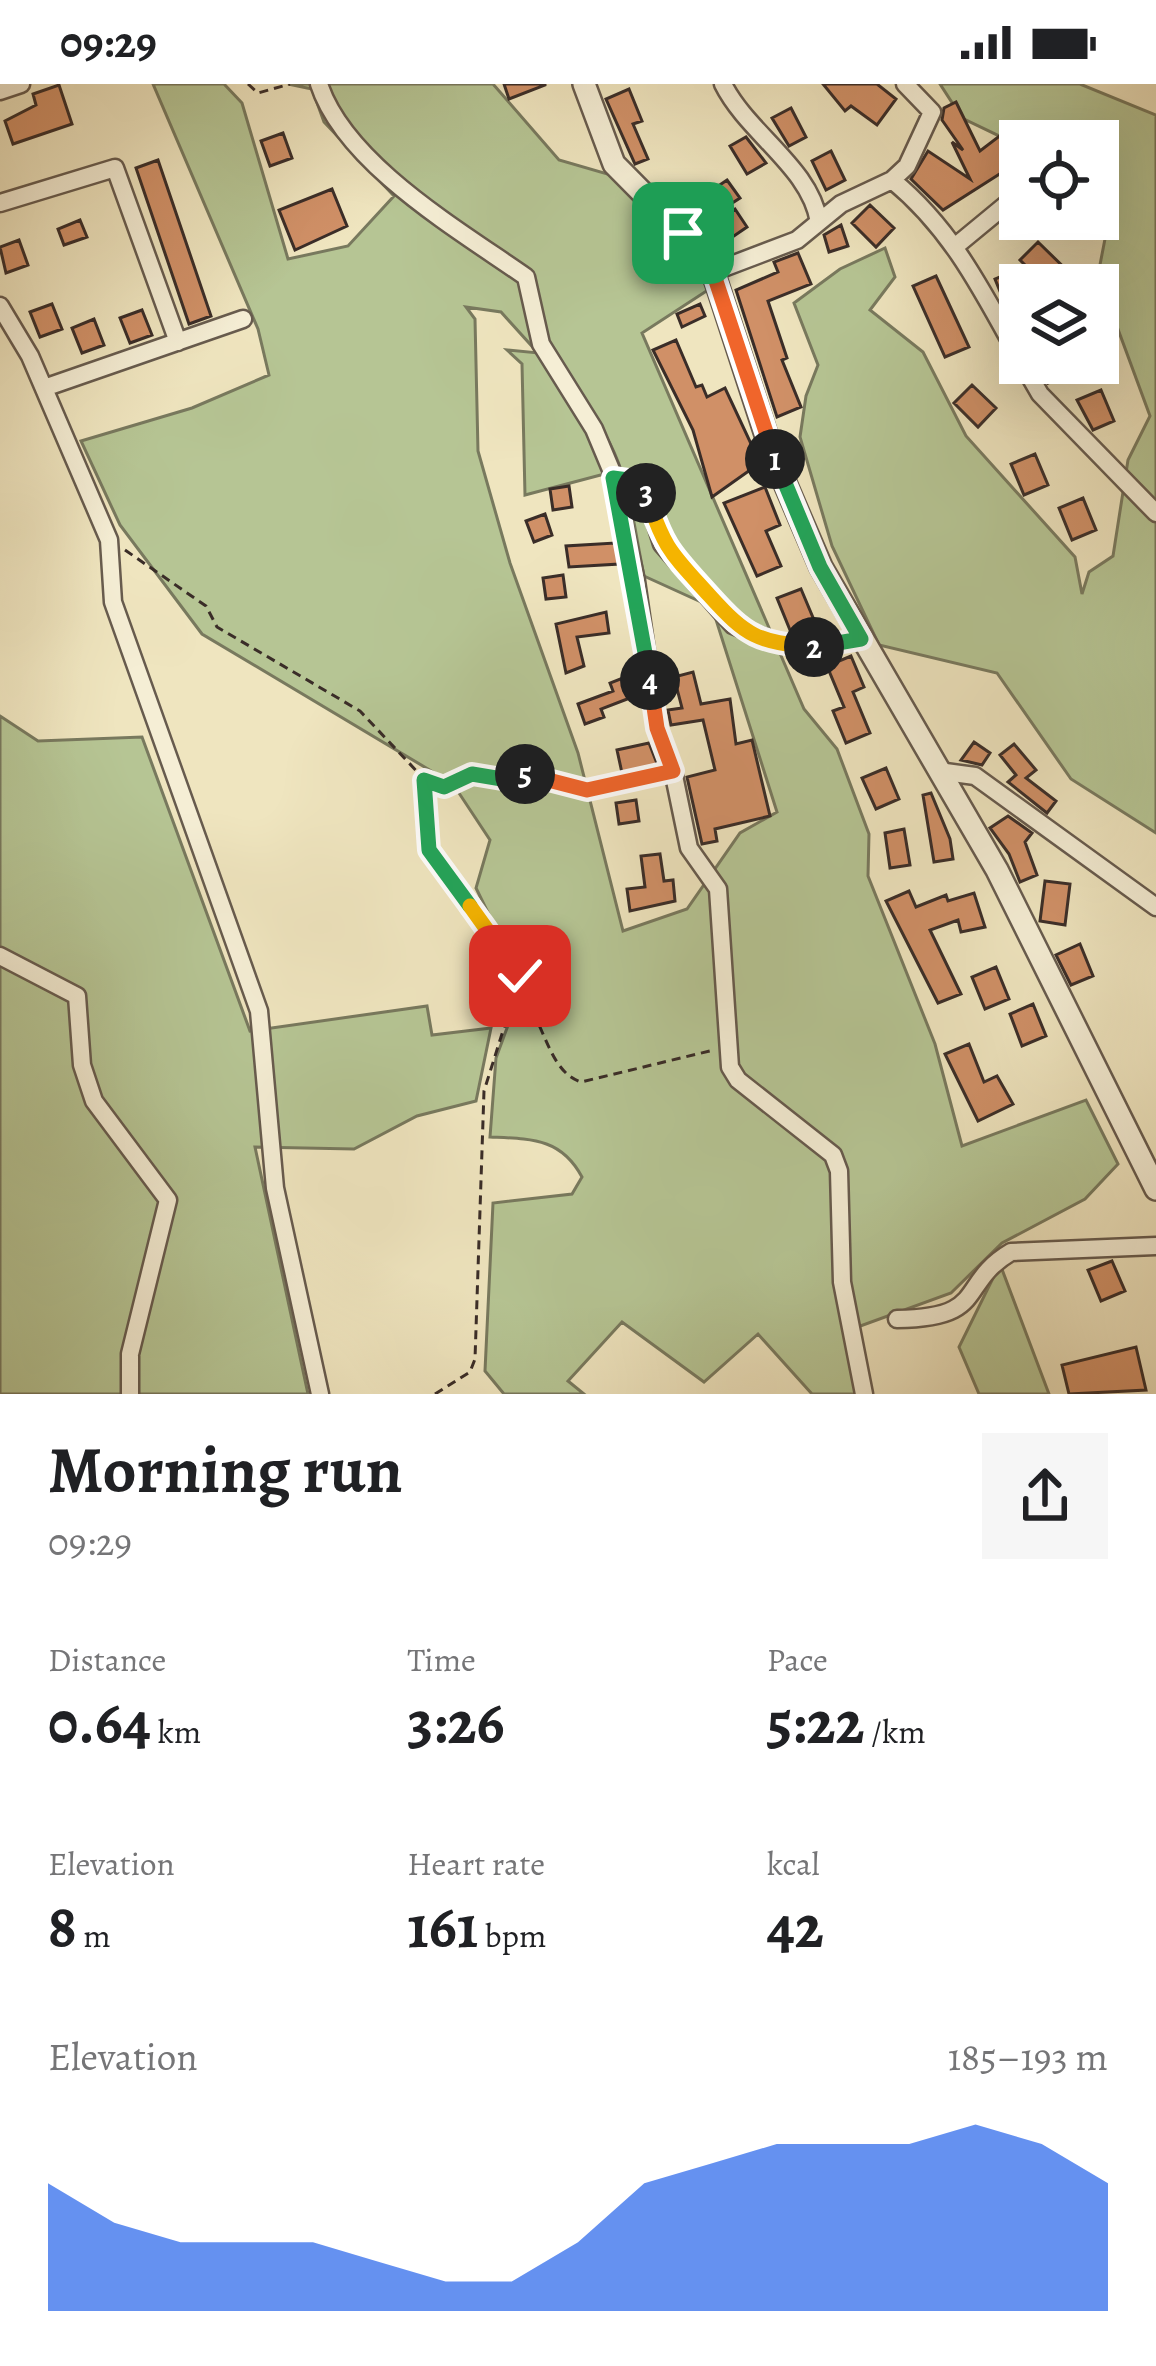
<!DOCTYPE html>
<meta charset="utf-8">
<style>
body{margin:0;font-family:Alegreya,serif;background:#f6f6f6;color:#202124;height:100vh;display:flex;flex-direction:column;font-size:45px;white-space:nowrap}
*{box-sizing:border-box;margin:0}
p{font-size:39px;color:#757577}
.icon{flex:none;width:66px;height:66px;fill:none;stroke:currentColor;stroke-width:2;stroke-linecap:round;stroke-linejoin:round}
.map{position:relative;height:1310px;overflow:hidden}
.side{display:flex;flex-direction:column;background:#fff;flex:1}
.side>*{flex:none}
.controls{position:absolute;left:999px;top:36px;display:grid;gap:24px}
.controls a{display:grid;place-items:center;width:120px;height:120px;border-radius:0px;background:#fff;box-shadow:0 12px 48px #0002;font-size:60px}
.pin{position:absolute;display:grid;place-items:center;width:102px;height:102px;color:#fff;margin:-51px;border-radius:24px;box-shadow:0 6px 18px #0006}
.km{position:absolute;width:60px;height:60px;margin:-30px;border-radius:50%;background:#222;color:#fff;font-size:33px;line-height:60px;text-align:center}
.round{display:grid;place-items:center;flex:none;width:126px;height:126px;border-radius:0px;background:#f6f6f6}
.overview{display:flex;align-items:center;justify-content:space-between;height:204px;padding:0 48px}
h1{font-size:66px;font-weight:600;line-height:90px}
.metrics{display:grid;grid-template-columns:repeat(3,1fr);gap:18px;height:204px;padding:12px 48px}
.metrics div{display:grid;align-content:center}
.metrics b{font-size:60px;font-weight:600}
.metrics small{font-size:33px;font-weight:400}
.metrics p{font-size:33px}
.chart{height:336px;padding:24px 48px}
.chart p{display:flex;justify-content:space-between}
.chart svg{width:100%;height:216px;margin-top:12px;fill:#2563eb;opacity:.7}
.status{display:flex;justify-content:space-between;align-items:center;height:84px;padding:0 60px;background:#fff;direction:ltr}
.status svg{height:33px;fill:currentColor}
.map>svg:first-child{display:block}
</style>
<div class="status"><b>09:29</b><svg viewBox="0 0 49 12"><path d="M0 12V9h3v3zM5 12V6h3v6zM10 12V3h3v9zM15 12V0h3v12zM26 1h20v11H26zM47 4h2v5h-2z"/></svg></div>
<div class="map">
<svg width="1156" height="1310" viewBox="0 0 1156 1310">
<rect width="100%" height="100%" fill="#efe5bf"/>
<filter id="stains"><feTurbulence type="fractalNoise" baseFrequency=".00167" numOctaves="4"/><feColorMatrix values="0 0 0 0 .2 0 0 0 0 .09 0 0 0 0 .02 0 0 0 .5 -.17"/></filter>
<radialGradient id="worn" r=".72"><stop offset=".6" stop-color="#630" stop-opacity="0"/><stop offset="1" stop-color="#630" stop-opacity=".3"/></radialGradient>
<!-- green -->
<path fill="#b6c594" stroke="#78795e" stroke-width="3" fill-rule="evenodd" d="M 153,0 L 224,0 L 242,19 L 288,175 L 348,162 L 394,112 L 324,38 L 312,5 L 288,0 L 493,0 L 559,76 L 618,93 L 688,164 L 708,206 L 642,249 L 804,625 L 837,665 L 869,750 L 868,792 L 935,960 L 962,1062 L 1086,1016 L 1118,1080 L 1085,1115 L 1002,1159 L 951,1209 L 852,1245 L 864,1310 L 812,1310 L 758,1250 L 704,1298 L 622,1238 L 568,1297 L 584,1310 L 504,1310 L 485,1287 L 493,1119 L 572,1110 L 582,1093 C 561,1054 532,1055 490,1053 L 496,974 L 518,914 L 534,923 L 476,804 L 490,756 L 453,700 L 202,550 L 120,441 L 81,357 L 192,324 L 269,291 L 258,245 ZM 466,223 L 501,228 L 538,269 L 507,266 L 522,280 L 525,411 L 612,388 L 571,304 C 628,367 628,412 644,492 L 712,523 L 777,728 L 740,749 L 687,825 L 623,847 L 578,669 L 510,479 L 478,367 L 475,235 Z
M 940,0 L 1080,0 L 1156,31 L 1156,749 L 1071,695 L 997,589 L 879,561 L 832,462 L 800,353 L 806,312 L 818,281 L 794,219 L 840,185 L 885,164 L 895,193 L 870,226 L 923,268 L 966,352 L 1075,473 L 1082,510 L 1089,488 L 1113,472 L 1128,376 L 1150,332 L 1098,191 L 1111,124 L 1098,115 L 1098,57 L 1020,57 L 1020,62 L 962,34 Z
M 0,632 L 38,657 L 142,653 L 250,947 L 427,922 L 432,951 L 491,944 L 476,1017 L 417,1032 L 354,1065 L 255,1063 L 308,1310 L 0,1310 Z
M 1000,1180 L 1049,1310 L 979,1310 L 959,1263 Z"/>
<!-- building -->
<path fill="#d09067" stroke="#3a2d28" stroke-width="3" d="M 504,0 L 545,0 L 545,1 L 509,15 Z
M 823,0 L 877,0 L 896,15 L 877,41 L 851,22 L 845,27 Z
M 59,1 L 72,40 L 13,60 L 5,37 L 36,21 L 33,10 Z
M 629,5 L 642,37 L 633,40 L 648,75 L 635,80 L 606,15 Z
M 956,18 L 980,67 L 1006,47 L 1020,66 L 1020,77 L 943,126 L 911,95 L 928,67 L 970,95 L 952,58 L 963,66 L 942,36 L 944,24 Z
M 791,24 L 806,53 L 789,62 L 772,34 Z
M 283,49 L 292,74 L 270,82 L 261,57 Z
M 746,53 L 766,79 L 747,90 L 730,62 Z
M 831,67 L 845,96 L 826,106 L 812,77 Z
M 158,76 L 211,232 L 189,240 L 136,84 Z
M 727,96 L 740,114 L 723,125 L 711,107 Z
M 332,105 L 347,142 L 295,166 L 279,126 Z
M 870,121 L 894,144 L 876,163 L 852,139 Z
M 735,125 L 747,143 L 731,154 L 719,136 Z
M 80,136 L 87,153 L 64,161 L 58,145 Z
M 841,141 L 848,162 L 829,168 L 824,151 Z
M 19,156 L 28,181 L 6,189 L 0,163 Z
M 1038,158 L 1082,201 L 1020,201 L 1020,222 L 1008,227 L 995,195 L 1026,182 L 1020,176 Z
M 798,169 L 811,200 L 768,217 L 787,274 L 782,276 L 801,323 L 777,333 L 736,206 L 778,188 L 774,178 Z
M 936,192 L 969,263 L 945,273 L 913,202 Z
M 52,220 L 62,245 L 40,253 L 30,228 Z
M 700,220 L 705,232 L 682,243 L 677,230 Z
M 142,226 L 152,251 L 130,259 L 120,234 Z
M 94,235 L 104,261 L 82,269 L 72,244 Z
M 676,256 L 696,303 L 702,301 L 707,313 L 725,304 L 760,379 L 712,413 L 693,346 L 653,266 Z
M 1038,279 L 1066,279 L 1070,290 L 1048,299 Z
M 972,301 L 996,324 L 978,343 L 954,319 Z
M 1101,306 L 1114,337 L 1093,346 L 1077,316 Z
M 1035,370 L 1048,401 L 1024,411 L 1011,380 Z
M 569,402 L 572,423 L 553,426 L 550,405 Z
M 765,403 L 780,441 L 766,447 L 781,482 L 757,492 L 724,419 Z
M 1083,414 L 1096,446 L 1072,456 L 1059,424 Z
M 545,430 L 552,451 L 534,458 L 526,437 Z
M 615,459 L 619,480 L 569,483 L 566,462 Z
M 563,491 L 566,513 L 546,515 L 543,494 Z
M 801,505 L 814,536 L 790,546 L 777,514 Z
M 606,528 L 609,549 L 577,553 L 584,582 L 566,589 L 556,540 Z
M 851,572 L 864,603 L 853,608 L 870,649 L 846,659 L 833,627 L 844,623 L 827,582 Z
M 693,588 L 701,620 L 730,615 L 736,660 L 752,656 L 770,732 L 715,745 L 717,757 L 702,760 L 687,693 L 715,686 L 703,636 L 671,641 L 668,626 L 682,624 L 674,593 Z
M 628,592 L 635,612 L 601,625 L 604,633 L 585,640 L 578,620 L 613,607 L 610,599 Z
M 974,658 L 990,669 L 982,681 L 961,676 Z
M 649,659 L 658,682 L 622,689 L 617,666 Z
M 1014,660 L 1036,686 L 1026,694 L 1056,717 L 1047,729 L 1008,698 L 1016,691 L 1000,671 Z
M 886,684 L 899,715 L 876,725 L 862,694 Z
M 931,709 L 950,755 L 953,775 L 934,778 L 923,711 Z
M 636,716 L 639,737 L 619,740 L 616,719 Z
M 1008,732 L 1032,749 L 1025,758 L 1037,791 L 1020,798 L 1009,770 L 990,744 Z
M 904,745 L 910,781 L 890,784 L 885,749 Z
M 660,770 L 664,797 L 673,796 L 675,817 L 630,827 L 627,805 L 645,803 L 641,772 Z
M 1045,797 L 1070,800 L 1065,841 L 1040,837 Z
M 909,807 L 916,823 L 946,811 L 948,817 L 974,809 L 985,843 L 961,848 L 958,836 L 930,846 L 961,910 L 938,919 L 886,817 Z
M 1080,860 L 1093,892 L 1071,901 L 1056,871 Z
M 996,883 L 1009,915 L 985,925 L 972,893 Z
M 1033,920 L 1046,952 L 1022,962 L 1010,930 Z
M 969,960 L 984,998 L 997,992 L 1013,1020 L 978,1037 L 945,970 Z
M 1112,1177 L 1125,1207 L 1101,1217 L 1088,1186 Z
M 1136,1263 L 1146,1306 L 1069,1310 L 1062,1281 Z"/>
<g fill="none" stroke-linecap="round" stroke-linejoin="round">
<!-- minor casing -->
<g stroke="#675b4e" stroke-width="21">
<path id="minor" d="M 319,0 C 345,80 459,146 526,193 L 541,260 L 594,345 L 612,388 L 636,497 L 657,643 L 672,682 L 689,764 L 718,805 L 730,983 L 738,996 L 833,1071 L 839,1087 L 842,1198 L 864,1310
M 723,0 C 748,50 810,83 819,138
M 0,7 L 21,0
M 892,96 C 952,145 983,208 1020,275
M 0,119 L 115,84 L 178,258
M 957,161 L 1020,109
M 713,188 L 797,156 L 841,120 L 892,96 L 907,82 L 932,28 L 905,0
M 0,222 L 30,272 L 109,456 L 113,518 L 259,927 L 275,1104 L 320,1310
M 1022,279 L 1040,310 L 1156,429
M 44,304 L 243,235
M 613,395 L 643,398 L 662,460 L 733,541 L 775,558 L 812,564 L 861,555
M 938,687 L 975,692 L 1156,823
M 0,872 L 77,912 L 82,981 L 94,1017 L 168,1116 L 130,1270 L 130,1310
M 897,1235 C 989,1234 957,1200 1011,1168 L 1156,1162"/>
</g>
<!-- tertiary casing -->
<g stroke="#675b4e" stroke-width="26">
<path id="tertiary" d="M 584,0 L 614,80 L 700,167 L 713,188 L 772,369 L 821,483 L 997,786 L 1156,1105"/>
</g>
<!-- path -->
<path stroke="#3a2d28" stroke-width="3" stroke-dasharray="9 6" stroke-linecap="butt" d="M 248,0 L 258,9 L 290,0
M 125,466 L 206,522 L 217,543 L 360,627 L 425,696 L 429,766 L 520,892 L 520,909
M 426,697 L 444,703 L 472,690 L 508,696 L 529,688 L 587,706 L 659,690
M 435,1310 L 470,1288 L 475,1275 L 484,1007 L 513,915 L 520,911 C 545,935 547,987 581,998 L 714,966"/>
<!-- minor -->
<use href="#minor" stroke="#f5eed5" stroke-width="16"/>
<!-- tertiary -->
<use href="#tertiary" stroke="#f5eed5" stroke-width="21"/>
</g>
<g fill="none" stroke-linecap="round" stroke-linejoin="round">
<!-- split-1 casing -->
<g stroke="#fff" stroke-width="24">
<path id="split-1" d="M 683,149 L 713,188 L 775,375"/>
</g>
<!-- split-2 casing -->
<g stroke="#fff" stroke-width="24">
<path id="split-2" d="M 775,375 L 820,483 L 861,555 L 814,563"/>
</g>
<!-- split-3 casing -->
<g stroke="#fff" stroke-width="24">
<path id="split-3" d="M 646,409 C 664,465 671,469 709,511 C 747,553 757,558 814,563"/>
</g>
<!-- split-4 casing -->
<g stroke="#fff" stroke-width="24">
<path id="split-4" d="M 646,409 L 643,398 L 613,394 L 650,596"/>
</g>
<!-- split-5 casing -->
<g stroke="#fff" stroke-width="24">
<path id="split-5" d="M 525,690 L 587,706 L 673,687 L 657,644 L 650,596"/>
</g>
<!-- split-6 casing -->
<g stroke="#fff" stroke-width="24">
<path id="split-6" d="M 470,822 L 429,766 L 424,696 L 444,703 L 472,690 L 508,696 L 525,690"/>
</g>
<!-- split-7 casing -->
<g stroke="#fff" stroke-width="24">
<path id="split-7" d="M 470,822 L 520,892"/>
</g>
<!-- split-1 -->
<use href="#split-1" stroke="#f0652b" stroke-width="15"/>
<!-- split-2 -->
<use href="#split-2" stroke="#22a559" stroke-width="15"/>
<!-- split-3 -->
<use href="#split-3" stroke="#f5b400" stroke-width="15"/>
<!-- split-4 -->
<use href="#split-4" stroke="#22a559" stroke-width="15"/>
<!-- split-5 -->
<use href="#split-5" stroke="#f0652b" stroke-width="15"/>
<!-- split-6 -->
<use href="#split-6" stroke="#22a559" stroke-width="15"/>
<!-- split-7 -->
<use href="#split-7" stroke="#f5b400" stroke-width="15"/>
</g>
<rect width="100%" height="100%" filter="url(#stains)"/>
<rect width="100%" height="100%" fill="url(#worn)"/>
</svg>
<div class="controls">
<a><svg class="icon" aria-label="locate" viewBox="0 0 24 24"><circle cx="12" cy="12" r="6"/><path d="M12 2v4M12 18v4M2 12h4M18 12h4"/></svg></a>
<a><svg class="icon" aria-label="layers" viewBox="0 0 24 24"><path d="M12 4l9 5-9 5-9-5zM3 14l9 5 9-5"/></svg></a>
</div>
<div class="pin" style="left:683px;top:149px;background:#1e9e55"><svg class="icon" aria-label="arrive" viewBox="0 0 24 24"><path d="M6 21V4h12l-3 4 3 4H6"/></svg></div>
<div class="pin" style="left:520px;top:892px;background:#d93025"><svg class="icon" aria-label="check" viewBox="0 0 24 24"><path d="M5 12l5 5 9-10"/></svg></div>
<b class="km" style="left:775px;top:375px">1</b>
<b class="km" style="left:814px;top:563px">2</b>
<b class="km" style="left:646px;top:409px">3</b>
<b class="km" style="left:650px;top:596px">4</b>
<b class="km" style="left:525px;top:690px">5</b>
</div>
<section class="side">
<div class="overview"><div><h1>Morning run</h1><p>09:29</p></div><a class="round"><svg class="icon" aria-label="share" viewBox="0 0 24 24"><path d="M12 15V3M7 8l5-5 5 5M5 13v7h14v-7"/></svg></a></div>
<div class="metrics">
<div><p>Distance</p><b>0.64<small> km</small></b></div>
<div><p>Time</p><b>3:26</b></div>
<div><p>Pace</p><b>5:22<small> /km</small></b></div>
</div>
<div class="metrics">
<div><p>Elevation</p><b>8<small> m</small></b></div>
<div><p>Heart rate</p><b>161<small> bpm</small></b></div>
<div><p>kcal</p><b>42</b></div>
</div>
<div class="chart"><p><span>Elevation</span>185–193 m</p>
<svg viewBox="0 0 160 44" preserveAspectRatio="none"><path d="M0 44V18L10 26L20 30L30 30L40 30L50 34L60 38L70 38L80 30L90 18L100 14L110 10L120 10L130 10L140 6L150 10L160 18V44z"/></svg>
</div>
</section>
